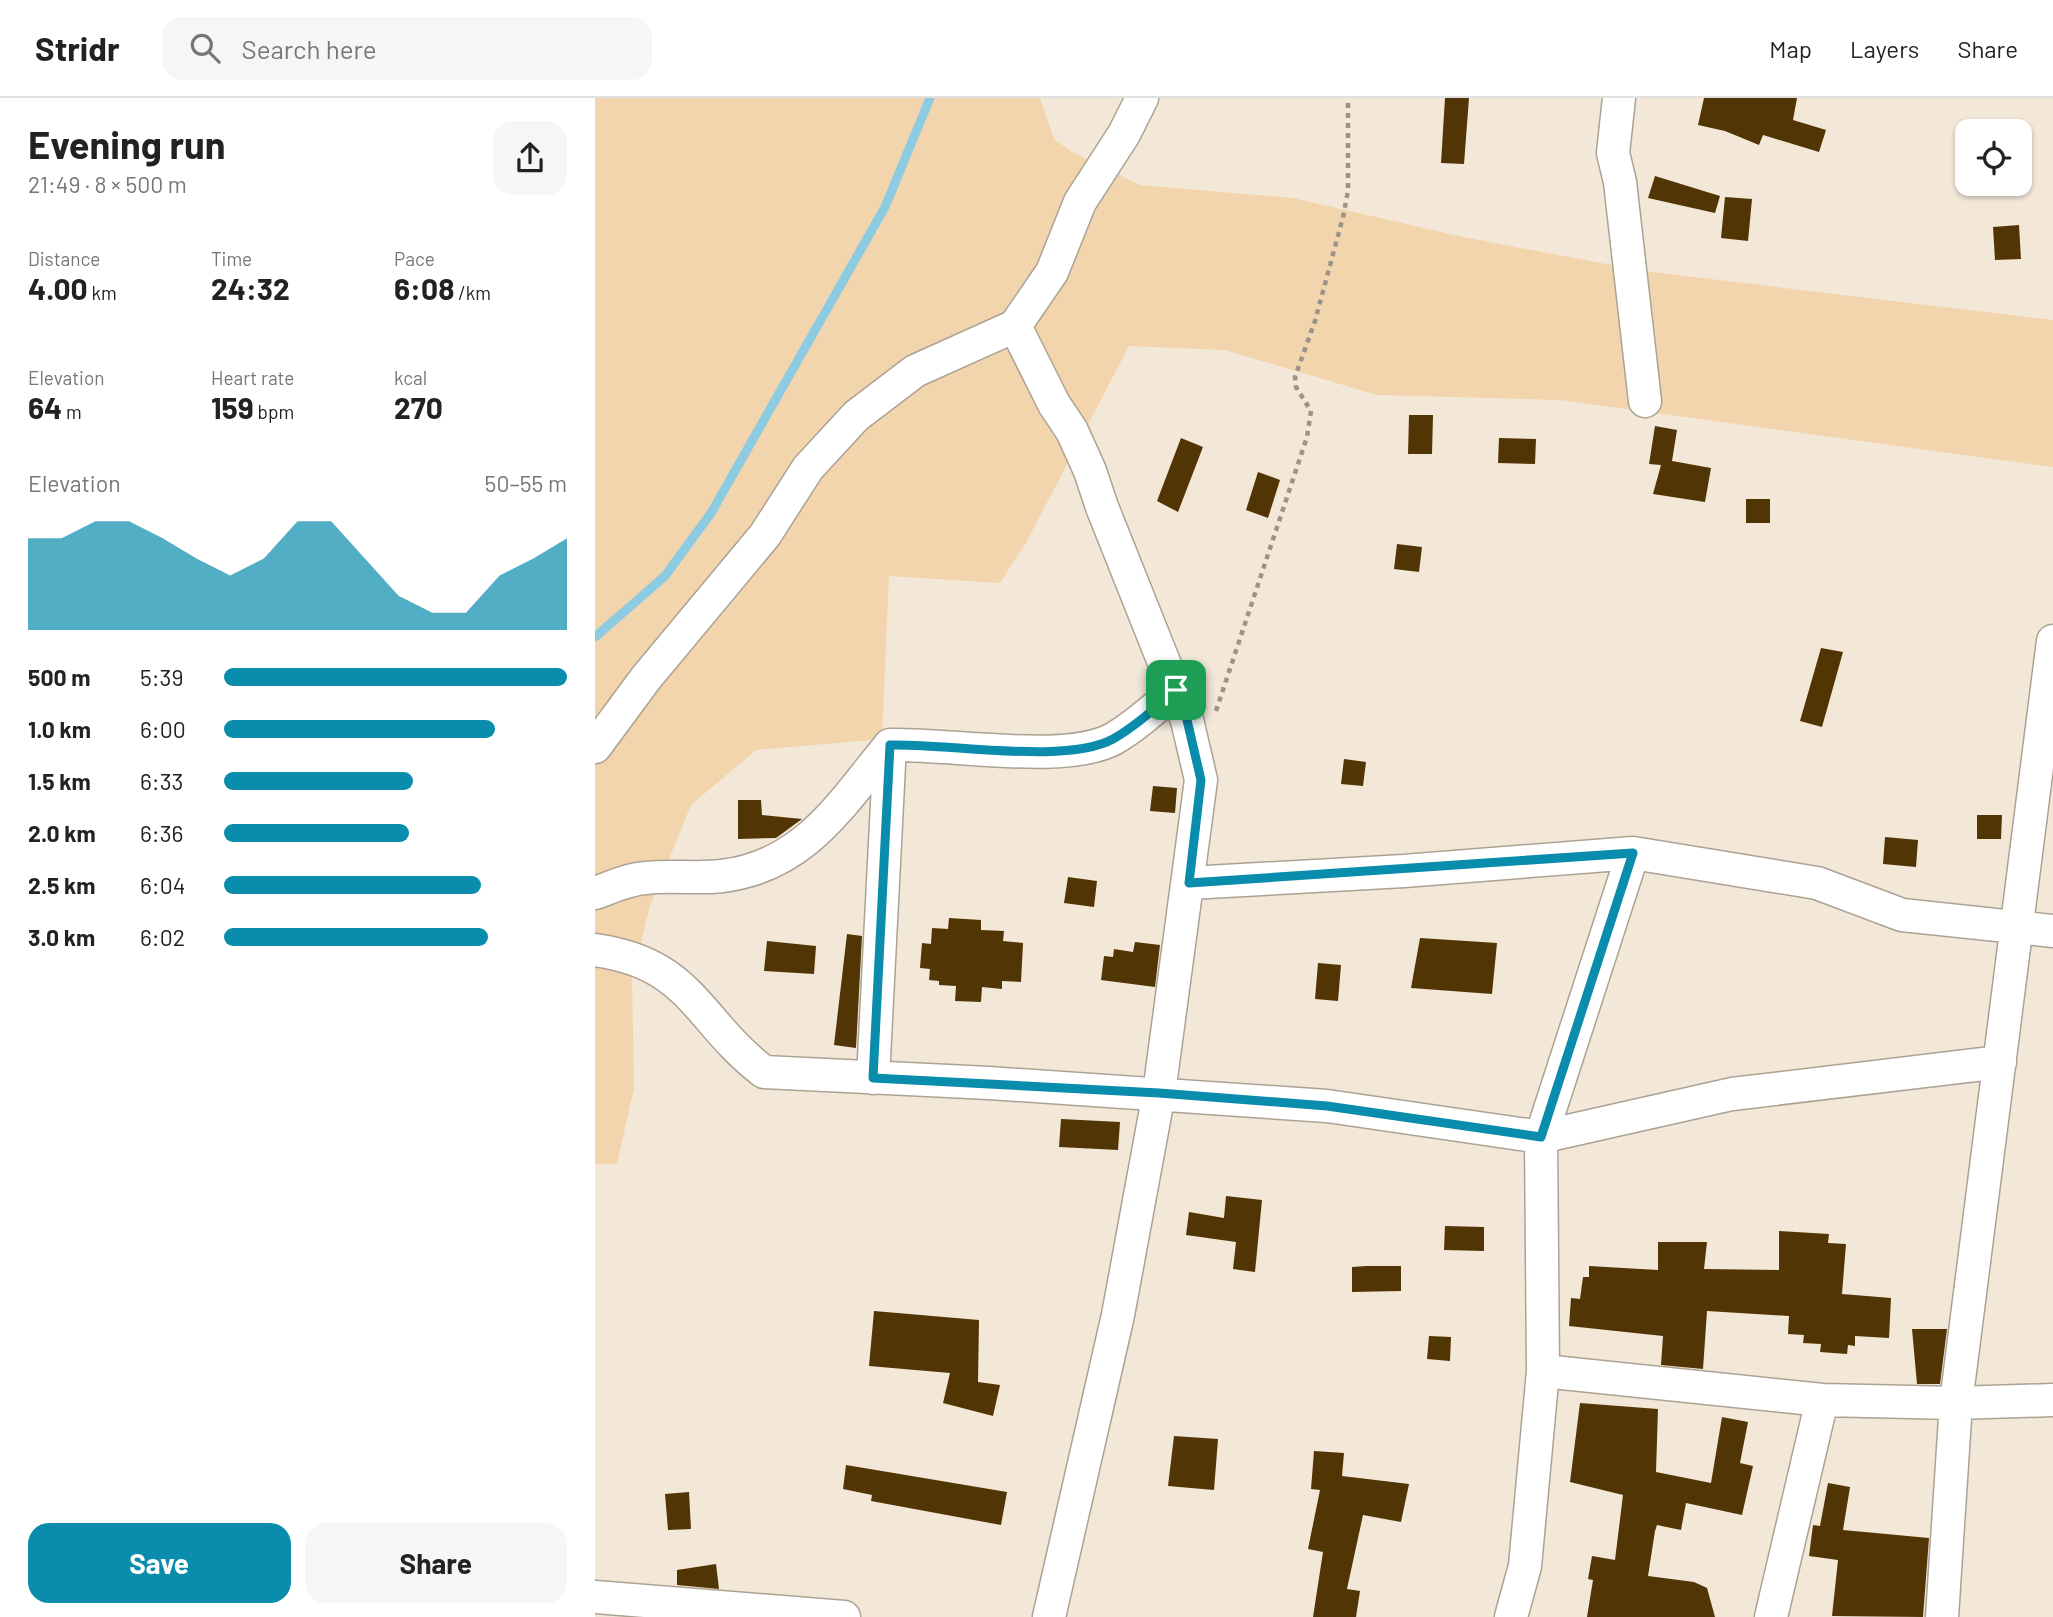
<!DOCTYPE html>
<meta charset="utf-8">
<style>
body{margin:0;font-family:Barlow,sans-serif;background:#f6f6f6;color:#222;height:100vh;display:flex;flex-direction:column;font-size:26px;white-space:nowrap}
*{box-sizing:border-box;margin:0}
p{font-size:23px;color:#767676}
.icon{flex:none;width:38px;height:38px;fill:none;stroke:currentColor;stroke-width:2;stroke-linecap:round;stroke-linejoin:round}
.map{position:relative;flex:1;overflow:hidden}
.panel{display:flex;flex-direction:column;background:#fff;width:595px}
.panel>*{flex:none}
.fabs{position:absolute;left:1360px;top:21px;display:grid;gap:14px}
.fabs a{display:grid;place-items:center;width:77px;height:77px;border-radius:14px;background:#fff;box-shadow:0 2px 5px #0004;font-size:35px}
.pin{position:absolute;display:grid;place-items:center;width:60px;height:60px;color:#fff;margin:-30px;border-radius:14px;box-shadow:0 4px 10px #0006}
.round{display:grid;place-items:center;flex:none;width:74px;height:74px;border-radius:21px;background:#f6f6f6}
.summary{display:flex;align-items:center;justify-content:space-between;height:119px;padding:0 28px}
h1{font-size:38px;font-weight:700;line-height:52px}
.stats{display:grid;grid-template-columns:repeat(3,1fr);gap:10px;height:119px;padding:7px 28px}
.stats div{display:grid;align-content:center}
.stats b{font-size:30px;font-weight:700}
.stats small{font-size:19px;font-weight:400}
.stats p{font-size:19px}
.chart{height:196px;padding:14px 28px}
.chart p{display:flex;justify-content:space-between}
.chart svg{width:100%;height:126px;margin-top:7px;fill:#0a8cac;opacity:.7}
.action{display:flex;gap:14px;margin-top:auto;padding:14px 28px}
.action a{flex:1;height:80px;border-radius:21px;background:#0a8cac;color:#fff;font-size:28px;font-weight:700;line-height:80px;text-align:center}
.action a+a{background:#f6f6f6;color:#222}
ul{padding:0 28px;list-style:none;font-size:23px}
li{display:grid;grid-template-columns:112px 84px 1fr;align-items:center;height:52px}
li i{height:18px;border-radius:9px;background:#0a8cac}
header{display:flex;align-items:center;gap:42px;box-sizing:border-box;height:98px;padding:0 35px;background:#fff;border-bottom:2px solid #e0e0e0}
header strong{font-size:33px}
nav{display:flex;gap:38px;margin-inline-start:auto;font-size:24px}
.search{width:490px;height:63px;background:#f6f6f6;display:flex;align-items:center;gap:18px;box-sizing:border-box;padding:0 24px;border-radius:21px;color:#767676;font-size:26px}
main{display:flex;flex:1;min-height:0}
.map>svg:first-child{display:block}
</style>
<header>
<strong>Stridr</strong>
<div class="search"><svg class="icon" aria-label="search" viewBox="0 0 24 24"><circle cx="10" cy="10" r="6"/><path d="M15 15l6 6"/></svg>Search here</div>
<nav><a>Map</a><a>Layers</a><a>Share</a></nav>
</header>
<main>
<section class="panel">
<div class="summary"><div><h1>Evening run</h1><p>21:49 · 8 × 500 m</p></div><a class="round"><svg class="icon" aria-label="share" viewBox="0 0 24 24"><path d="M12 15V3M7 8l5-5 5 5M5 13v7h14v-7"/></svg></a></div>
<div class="stats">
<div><p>Distance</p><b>4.00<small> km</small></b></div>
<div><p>Time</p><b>24:32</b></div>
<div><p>Pace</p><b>6:08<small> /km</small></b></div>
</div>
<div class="stats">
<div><p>Elevation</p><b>64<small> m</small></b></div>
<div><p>Heart rate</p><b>159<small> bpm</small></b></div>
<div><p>kcal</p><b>270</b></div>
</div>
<div class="chart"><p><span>Elevation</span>50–55 m</p>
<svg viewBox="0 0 160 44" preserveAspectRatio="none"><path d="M0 44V12L10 12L20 6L30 6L40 12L50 19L60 25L70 19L80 6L90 6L100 19L110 32L120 38L130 38L140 25L150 19L160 12V44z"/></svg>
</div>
<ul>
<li><b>500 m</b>5:39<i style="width:100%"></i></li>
<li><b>1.0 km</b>6:00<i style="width:79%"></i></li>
<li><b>1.5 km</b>6:33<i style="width:55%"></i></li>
<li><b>2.0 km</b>6:36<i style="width:54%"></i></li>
<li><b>2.5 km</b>6:04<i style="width:75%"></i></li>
<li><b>3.0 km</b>6:02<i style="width:77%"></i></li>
</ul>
<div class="action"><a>Save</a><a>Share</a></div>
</section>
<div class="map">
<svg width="1458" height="1519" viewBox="0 0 1458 1519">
<rect width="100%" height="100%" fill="#f3e7d8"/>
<!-- green -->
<path fill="#f2d5ad" d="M 0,0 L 445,0 L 459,41 L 477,54 L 545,87 L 698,100 L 868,139 L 1048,173 L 1458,222 L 1458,369 L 965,302 L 782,297 L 630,252 L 534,248 L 432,443 L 405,485 L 294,478 L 287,641 L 161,652 L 96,707 L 55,808 L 37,880 L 39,990 L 22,1066 L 0,1066 Z"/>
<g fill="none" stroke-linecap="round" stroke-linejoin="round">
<!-- stream -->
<path stroke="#8ccbe2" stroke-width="9" d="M 0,539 L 70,478 L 116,415 L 290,109 L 335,0"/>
</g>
<!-- building -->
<path fill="#513504" d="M 850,0 L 874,0 L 869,66 L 846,65 Z
M 1109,0 L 1202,0 L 1198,22 L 1231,32 L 1224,54 L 1168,37 L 1164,47 L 1130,33 L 1103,27 Z
M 1060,78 L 1125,98 L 1120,115 L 1053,100 Z
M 1130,99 L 1157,101 L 1153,143 L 1126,140 Z
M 1424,127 L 1426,161 L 1400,162 L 1398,129 Z
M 814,317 L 838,317 L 837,356 L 813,356 Z
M 1060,328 L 1082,332 L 1077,363 L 1116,370 L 1110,404 L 1058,396 L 1066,367 L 1054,366 Z
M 586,340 L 608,349 L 583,414 L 562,403 Z
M 904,340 L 941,341 L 940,366 L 903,365 Z
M 663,374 L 685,382 L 673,420 L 651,412 Z
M 1151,401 L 1175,401 L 1175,425 L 1151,425 Z
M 802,446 L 827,449 L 824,474 L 799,471 Z
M 1226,550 L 1248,554 L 1227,629 L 1205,623 Z
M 749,661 L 771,664 L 768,688 L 746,686 Z
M 558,688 L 582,690 L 580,715 L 555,713 Z
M 143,702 L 166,702 L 167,717 L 207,721 L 181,740 L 143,741 Z
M 1382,717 L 1407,717 L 1406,741 L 1382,741 Z
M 1290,739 L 1323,742 L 1321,769 L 1288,766 Z
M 473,779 L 502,783 L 499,809 L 469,805 Z
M 354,820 L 386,822 L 386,832 L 409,833 L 408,843 L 428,845 L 426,884 L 407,883 L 407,891 L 387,889 L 386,904 L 360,903 L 361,888 L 344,887 L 344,883 L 334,882 L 335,871 L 325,870 L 327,845 L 336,846 L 337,830 L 353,831 Z
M 252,836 L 267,838 L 261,950 L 239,947 Z
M 825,840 L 902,845 L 897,896 L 816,890 Z
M 172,843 L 221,848 L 219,876 L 169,873 Z
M 540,844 L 565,847 L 560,889 L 506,882 L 509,858 L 518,859 L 519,851 L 538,854 Z
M 723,865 L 746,867 L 743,903 L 720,901 Z
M 466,1021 L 525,1024 L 523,1052 L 464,1049 Z
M 631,1098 L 667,1102 L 660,1174 L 638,1171 L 641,1144 L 591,1137 L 594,1114 L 629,1120 Z
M 850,1128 L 889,1129 L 889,1153 L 849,1152 Z
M 1184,1133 L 1234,1136 L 1233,1145 L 1251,1146 L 1247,1196 L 1296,1200 L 1294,1240 L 1260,1238 L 1260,1248 L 1253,1247 L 1252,1256 L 1225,1254 L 1226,1246 L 1208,1245 L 1209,1237 L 1193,1236 L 1194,1218 L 1112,1213 L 1108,1271 L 1066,1267 L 1068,1238 L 974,1228 L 976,1200 L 985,1201 L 988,1179 L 994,1179 L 994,1168 L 1063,1172 L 1063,1144 L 1112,1144 L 1109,1171 L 1184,1172 Z
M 771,1168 L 806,1168 L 806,1193 L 757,1194 L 757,1169 Z
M 279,1213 L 384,1222 L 383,1284 L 405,1287 L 398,1318 L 348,1305 L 355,1275 L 274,1268 Z
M 1317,1231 L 1352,1231 L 1345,1286 L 1322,1286 Z
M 834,1238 L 856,1239 L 855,1263 L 832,1261 Z
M 985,1305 L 1063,1311 L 1061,1374 L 1116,1385 L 1127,1319 L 1153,1324 L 1145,1365 L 1158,1368 L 1147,1417 L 1091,1405 L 1086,1432 L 1062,1427 L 1060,1433 L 1053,1478 L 1099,1484 L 1112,1490 L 1120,1519 L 992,1519 L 998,1482 L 993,1481 L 997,1458 L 1020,1462 L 1028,1397 L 975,1384 Z
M 579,1338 L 623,1341 L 619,1392 L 573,1388 Z
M 719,1353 L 749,1355 L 747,1378 L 814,1386 L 806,1424 L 768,1417 L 752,1491 L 765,1493 L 761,1519 L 718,1519 L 728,1454 L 713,1451 L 725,1392 L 716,1391 Z
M 251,1367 L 412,1394 L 406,1427 L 276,1403 L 277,1397 L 248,1391 Z
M 1233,1385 L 1255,1389 L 1248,1432 L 1334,1440 L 1328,1519 L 1237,1518 L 1243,1462 L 1214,1458 L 1218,1427 L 1225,1428 Z
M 94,1394 L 96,1431 L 73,1432 L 70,1396 Z
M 121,1466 L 124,1491 L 82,1487 L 82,1472 Z"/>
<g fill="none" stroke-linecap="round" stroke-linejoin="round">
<!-- minor casing -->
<g stroke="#aca294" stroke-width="35">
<path id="minor" d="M 1024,0 L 1018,55 L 1025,84 L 1050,303
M 420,228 L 459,306 L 477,333 L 495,373 L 507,409 L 592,622 L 606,682 L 564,995 L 523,1217 L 454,1519
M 0,649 L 51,580 L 170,437 L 213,370 L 261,318 L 320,273 L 420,228 L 457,174 L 485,104 L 529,36 L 547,0
M 594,785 L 809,773 L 1038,755 L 1222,785 L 1307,817 L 1458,833
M 0,795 C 17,789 33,781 51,780 C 76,777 102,781 127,778 C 210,768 246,706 295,647 C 353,645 470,667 518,641 C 541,628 561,609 581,592
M 0,852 C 97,865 102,923 169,974 L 394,985 L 732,1008 L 946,1039 L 1137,996 L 1405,964
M 278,980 L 295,647
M 948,1273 L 1227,1302 L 1361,1305 L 1458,1302
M 0,1499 L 249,1519
M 916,1519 L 930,1468 L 948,1273 L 946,1039 L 1038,755
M 1176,1519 L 1227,1302
M 1347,1519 L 1361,1305 L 1458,543"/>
</g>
<!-- path -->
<path stroke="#9c9388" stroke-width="4.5" stroke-dasharray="5 5" stroke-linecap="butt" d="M 621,613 L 712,339 L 716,313 L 701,289 L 700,279 L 720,223 L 748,119 L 753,93 L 753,0"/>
<!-- minor -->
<use href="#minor" stroke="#fff" stroke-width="32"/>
</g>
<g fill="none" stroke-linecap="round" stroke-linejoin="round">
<!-- route casing -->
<g stroke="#fff" stroke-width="14">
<path id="route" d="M 581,592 L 592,622 L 606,682 L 594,785 L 1038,755 L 946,1039 L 732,1008 L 564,995 L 278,980 L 295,647 C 353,645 470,667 518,641 C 541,628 561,609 581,592 Z"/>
</g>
<!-- route -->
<use href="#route" stroke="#0a8cac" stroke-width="9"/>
</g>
</svg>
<div class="fabs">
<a><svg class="icon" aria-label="locate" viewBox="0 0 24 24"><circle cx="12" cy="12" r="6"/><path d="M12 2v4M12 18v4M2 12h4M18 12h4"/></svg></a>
</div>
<div class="pin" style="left:581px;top:592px;background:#1e9e55"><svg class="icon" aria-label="arrive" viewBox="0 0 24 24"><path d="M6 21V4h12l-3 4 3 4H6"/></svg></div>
</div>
</main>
